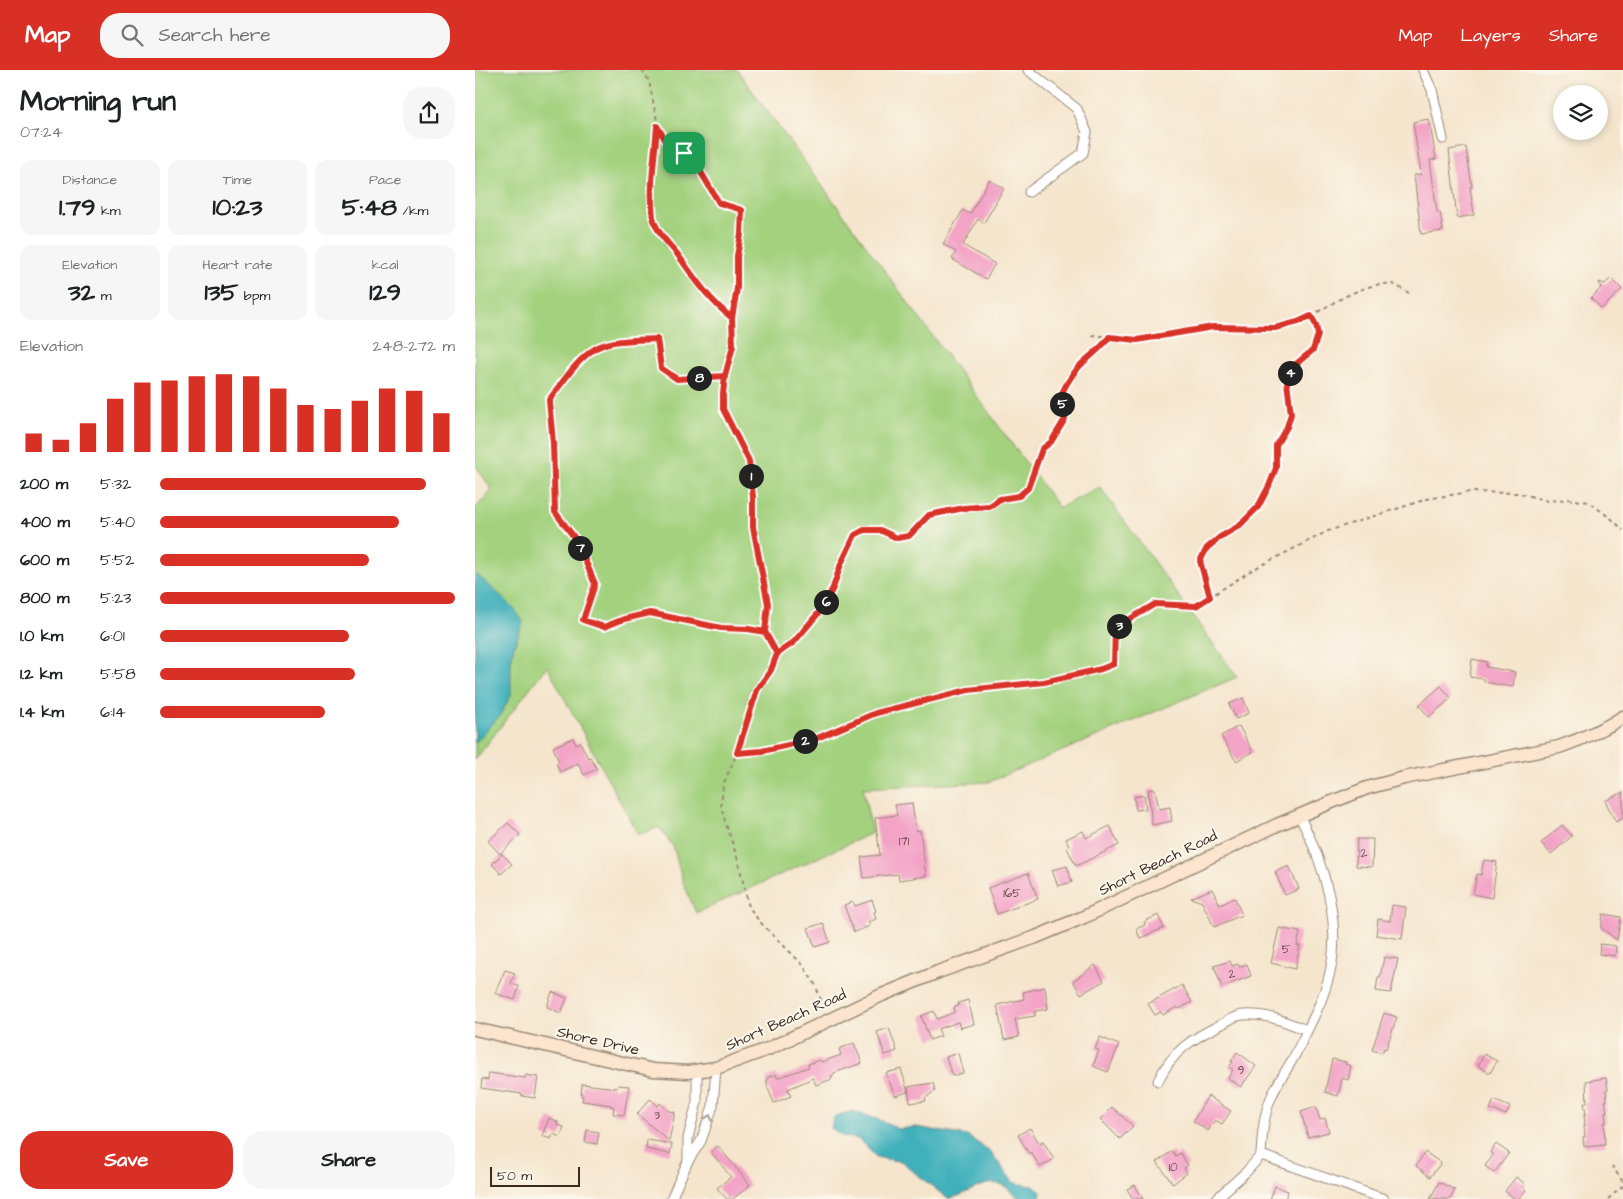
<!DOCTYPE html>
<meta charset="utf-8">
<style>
body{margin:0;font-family:"Architects Daughter",sans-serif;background:#f6f6f6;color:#202124;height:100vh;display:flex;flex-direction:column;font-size:19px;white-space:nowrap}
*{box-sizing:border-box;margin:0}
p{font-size:16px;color:#757577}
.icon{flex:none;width:28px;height:28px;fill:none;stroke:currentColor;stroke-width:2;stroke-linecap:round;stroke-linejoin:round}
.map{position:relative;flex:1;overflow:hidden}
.panel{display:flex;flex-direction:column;background:#fff;width:475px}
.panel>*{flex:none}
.buttons{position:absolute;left:1078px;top:15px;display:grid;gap:10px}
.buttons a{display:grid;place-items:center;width:55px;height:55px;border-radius:50%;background:#fff;box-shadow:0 2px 8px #0003;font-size:25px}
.scale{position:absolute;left:15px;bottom:12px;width:90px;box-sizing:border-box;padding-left:5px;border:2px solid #3b2a1e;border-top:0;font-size:14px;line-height:18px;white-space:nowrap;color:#3b2a1e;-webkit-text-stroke:4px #fbf7ec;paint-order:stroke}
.pin{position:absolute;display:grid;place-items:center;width:42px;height:42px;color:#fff;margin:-21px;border-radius:10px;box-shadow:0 2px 8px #0006}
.km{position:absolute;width:25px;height:25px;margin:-12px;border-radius:50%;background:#222;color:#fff;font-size:14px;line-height:25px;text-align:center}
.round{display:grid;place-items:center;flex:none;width:52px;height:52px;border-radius:20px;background:#f6f6f6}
.summary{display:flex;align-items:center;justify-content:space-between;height:85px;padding:0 20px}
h1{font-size:28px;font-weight:800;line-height:38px}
.metrics{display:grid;grid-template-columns:repeat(3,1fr);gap:8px;height:85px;padding:5px 20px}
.metrics div{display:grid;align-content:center;border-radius:12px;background:#f6f6f6;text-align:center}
.metrics b{font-size:25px;font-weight:800}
.metrics small{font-size:14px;font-weight:400}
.metrics p{font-size:14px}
.chart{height:140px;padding:10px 20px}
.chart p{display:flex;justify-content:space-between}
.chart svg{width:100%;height:90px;margin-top:5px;stroke:#d93025;stroke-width:6}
.cta{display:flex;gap:10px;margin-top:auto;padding:10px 20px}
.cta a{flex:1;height:58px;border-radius:20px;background:#d93025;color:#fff;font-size:20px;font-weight:800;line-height:58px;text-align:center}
.cta a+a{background:#f6f6f6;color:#202124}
ul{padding:0 20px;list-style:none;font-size:16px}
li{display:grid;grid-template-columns:80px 60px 1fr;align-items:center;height:38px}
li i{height:12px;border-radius:6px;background:#d93025}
header{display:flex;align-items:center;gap:30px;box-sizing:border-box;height:70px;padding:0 25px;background:#d93025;color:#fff}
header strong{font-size:24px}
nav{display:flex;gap:28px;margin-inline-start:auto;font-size:18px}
.search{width:350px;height:45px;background:#f6f6f6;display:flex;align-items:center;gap:12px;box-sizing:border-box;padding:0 18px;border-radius:20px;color:#757577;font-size:19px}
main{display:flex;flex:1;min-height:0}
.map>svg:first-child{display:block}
</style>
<header>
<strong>Map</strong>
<div class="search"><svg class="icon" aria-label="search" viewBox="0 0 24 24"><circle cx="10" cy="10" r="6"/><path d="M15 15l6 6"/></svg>Search here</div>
<nav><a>Map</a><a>Layers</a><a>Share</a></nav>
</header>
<main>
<section class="panel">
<div class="summary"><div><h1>Morning run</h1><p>07:24</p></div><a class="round"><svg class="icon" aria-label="share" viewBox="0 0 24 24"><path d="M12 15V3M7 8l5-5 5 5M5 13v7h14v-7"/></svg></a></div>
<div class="metrics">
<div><p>Distance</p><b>1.79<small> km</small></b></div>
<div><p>Time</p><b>10:23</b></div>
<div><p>Pace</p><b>5:48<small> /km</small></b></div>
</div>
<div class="metrics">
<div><p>Elevation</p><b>32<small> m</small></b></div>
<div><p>Heart rate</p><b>135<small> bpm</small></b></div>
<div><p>kcal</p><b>129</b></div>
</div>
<div class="chart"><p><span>Elevation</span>248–272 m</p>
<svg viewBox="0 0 160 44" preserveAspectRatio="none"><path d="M5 44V35M15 44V38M25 44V30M35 44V18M45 44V10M55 44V9M65 44V7M75 44V6M85 44V7M95 44V13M105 44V21M115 44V23M125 44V19M135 44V13M145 44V14M155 44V25"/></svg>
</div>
<ul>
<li><b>200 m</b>5:32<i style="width:90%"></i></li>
<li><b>400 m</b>5:40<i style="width:81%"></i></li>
<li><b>600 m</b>5:52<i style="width:71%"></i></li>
<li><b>800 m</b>5:23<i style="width:100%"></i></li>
<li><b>1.0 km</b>6:01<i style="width:64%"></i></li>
<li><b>1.2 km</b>5:58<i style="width:66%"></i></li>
<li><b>1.4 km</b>6:14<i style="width:56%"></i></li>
</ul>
<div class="cta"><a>Save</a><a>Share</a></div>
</section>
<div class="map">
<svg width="1148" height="1129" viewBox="0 0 1148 1129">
<rect width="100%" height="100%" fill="#fbf7ec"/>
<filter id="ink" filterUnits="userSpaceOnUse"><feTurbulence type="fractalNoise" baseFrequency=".02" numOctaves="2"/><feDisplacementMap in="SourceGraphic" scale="10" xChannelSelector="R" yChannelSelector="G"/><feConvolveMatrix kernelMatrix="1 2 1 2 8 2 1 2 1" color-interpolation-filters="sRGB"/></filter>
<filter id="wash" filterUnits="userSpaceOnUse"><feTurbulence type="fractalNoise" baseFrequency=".0096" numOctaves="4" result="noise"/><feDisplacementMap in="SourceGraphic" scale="20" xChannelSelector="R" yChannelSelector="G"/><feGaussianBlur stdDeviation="1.12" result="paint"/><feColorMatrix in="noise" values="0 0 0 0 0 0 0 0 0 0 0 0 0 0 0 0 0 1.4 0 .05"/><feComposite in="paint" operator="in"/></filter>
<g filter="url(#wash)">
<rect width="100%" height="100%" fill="#f5e5cd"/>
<!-- green -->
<path fill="#a3d17e" stroke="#6f7e4e" d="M 0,0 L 262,0 L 584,438 L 625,417 L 762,607 L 514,712 L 388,718 L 397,763 L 221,843 L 208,812 L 198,776 L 184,757 L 163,765 L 72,596 L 0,690 L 0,439 L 17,420 L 0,394 Z"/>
<!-- water -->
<path fill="#41b0bb" stroke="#3e6d6c" d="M 0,503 C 10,512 46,541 48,553 L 39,576 L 36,593 L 36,625 L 24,647 L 0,673 Z
M 378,1041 L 405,1050 L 423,1059 L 441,1057 L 492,1066 L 515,1081 L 539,1113 L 558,1116 L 566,1121 L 565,1129 L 545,1129 C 540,1125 535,1119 529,1116 C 509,1106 489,1129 472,1128 L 435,1099 L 428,1092 L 401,1087 L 383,1069 L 367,1066 L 356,1058 L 358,1049 L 360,1046 Z"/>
<g id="blocks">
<!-- building -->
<path fill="#f3a3c6" d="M 954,49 L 961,89 L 955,90 L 962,142 L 965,142 L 968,161 L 946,164 L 939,105 L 946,104 L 938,52 Z
M 991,77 L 997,117 L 995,117 L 999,145 L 982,148 L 974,80 Z
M 514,110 L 529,118 L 509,153 L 503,149 L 488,175 L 520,194 L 511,209 L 477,189 L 481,182 L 468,174 L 488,140 L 495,144 Z
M 1136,208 L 1147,219 L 1127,239 L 1116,228 L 1126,218 L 1124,212 L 1130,214 Z
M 997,589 L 1012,592 L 1011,597 L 1040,602 L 1038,617 L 1009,612 L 1009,609 L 995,607 Z
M 966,616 L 976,628 L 954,647 L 944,635 Z
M 768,628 L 774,643 L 761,649 L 754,634 Z
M 764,656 L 778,682 L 761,691 L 746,666 Z
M 98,668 L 101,674 L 105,672 L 113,688 L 115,687 L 122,699 L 109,705 L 103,693 L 85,702 L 81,693 L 84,692 L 78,677 Z
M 680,719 L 684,739 L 695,737 L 697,751 L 677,755 L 673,720 Z
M 1148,722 L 1148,748 L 1141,752 L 1130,731 Z
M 669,725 L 671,739 L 661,740 L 659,727 Z
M 437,733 L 441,761 L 445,760 L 451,806 L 424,810 L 423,804 L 389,808 L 386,787 L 405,785 L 400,748 L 422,745 L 420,735 Z
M 33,753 L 45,765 L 25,784 L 13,771 Z
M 1087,755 L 1097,766 L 1076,784 L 1066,773 Z
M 635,756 L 644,775 L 601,796 L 592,778 L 594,776 L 591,769 L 608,761 L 611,768 Z
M 882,769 L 898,769 L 897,797 L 881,796 Z
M 27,784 L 37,794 L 26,804 L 17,794 Z
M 1009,790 L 1022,792 L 1017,828 L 998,824 L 1002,804 L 1006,805 Z
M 592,796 L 597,812 L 583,816 L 577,800 Z
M 814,796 L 824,819 L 810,825 L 800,802 Z
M 553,803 L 563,829 L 522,844 L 513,818 Z
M 737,819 L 745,835 L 760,828 L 767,845 L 739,857 L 727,832 L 716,828 Z
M 397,830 L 401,841 L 399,842 L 401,849 L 393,852 L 395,856 L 379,862 L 369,835 L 378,832 L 380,836 Z
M 917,835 L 931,837 L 927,869 L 901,865 L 903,849 L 915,851 Z
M 1128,844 L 1146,847 L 1142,870 L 1126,858 Z
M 683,845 L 689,858 L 665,868 L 661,859 L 670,855 L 669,852 Z
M 348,853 L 355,872 L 340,877 L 333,858 Z
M 804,858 L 825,862 L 822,876 L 825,876 L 820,899 L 796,893 Z
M 1125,874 L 1141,876 L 1140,886 L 1124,884 Z
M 909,887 L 923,889 L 916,923 L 901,921 L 903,907 L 905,907 Z
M 755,891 L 757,896 L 763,894 L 764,897 L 772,894 L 776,906 L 747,917 L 739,896 Z
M 620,895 L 629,911 L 606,924 L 598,911 Z
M 30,900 L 40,903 L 36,914 L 44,916 L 40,930 L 20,923 Z
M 707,915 L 717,932 L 704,939 L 702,937 L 688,945 L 686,942 L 680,945 L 673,934 Z
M 570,917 L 573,939 L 560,941 L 560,946 L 540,949 L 544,967 L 529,970 L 522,935 L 549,929 L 548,922 Z
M 77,922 L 92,928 L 86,943 L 72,937 Z
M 493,930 L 499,954 L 485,958 L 483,952 L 463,959 L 466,966 L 455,970 L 446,946 L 459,941 L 462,949 L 480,942 L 479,937 L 484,936 L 483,933 Z
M 909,943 L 922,947 L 911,979 L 909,978 L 907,983 L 897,980 Z
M 414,958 L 422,981 L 410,985 L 402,962 Z
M 625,967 L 644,975 L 633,1002 L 618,996 L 624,980 L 620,979 Z
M 379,973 L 387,993 L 359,1003 L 359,1005 L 356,1006 L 357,1009 L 341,1015 L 338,1008 L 313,1019 L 316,1026 L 299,1033 L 292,1016 L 292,1008 L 301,1004 L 302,1008 L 334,997 L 333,994 L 345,990 L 347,992 L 366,985 L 364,979 Z
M 762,982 L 781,996 L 766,1017 L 753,1008 L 758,1000 L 754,997 L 758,992 L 756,991 Z
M 483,983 L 488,1003 L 477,1006 L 471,987 Z
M 1009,984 L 1022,991 L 1015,1003 L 1003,996 Z
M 857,989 L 871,992 L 870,994 L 876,996 L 873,1010 L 867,1008 L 863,1026 L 850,1022 Z
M 426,999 L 433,1022 L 420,1026 L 411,1003 Z
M 14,1003 L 50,1008 L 51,1005 L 63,1007 L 60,1028 L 47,1026 L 47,1024 L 6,1018 L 7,1009 L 13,1010 Z
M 1131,1008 L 1133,1019 L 1131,1020 L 1132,1031 L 1130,1031 L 1132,1042 L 1130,1042 L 1131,1053 L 1129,1053 L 1130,1075 L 1109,1077 L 1108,1067 L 1110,1067 L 1109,1056 L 1110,1056 L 1109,1044 L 1111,1044 L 1109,1033 L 1112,1033 L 1111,1011 Z
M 458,1013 L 460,1021 L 450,1028 L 451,1031 L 435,1033 L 433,1017 Z
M 107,1014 L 142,1018 L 143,1015 L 154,1016 L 149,1045 L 138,1044 L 139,1037 L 135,1036 L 136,1035 L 107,1031 L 108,1026 L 106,1026 Z
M 733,1026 L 756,1041 L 747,1054 L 740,1050 L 733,1061 L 718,1051 Z
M 175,1029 L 183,1036 L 185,1033 L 194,1041 L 200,1042 L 194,1071 L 162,1044 Z
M 1019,1030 L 1035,1037 L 1031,1045 L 1015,1039 Z
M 637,1037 L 658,1056 L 645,1069 L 625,1049 Z
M 841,1037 L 845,1050 L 850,1048 L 854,1062 L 833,1067 L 826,1042 Z
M 74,1048 L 83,1052 L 82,1055 L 89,1057 L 85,1067 L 78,1064 L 76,1069 L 67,1066 Z
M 555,1058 L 564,1073 L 568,1071 L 579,1089 L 565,1097 L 556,1082 L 554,1084 L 543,1065 Z
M 112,1060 L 124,1062 L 122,1074 L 110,1072 Z
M 172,1070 L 197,1074 L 195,1084 L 171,1079 Z
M 1021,1074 L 1034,1083 L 1019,1103 L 1010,1096 L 1018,1085 L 1015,1082 Z
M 243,1076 L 275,1115 L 258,1129 L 252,1129 L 242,1118 L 256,1107 L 236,1082 Z
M 697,1081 L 701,1086 L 705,1083 L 713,1095 L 709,1098 L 712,1103 L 698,1114 L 682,1092 Z
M 950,1082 L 966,1093 L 955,1107 L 941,1096 Z
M 1041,1107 L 1050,1114 L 1048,1117 L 1051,1120 L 1043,1129 L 1040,1129 L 1030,1121 Z
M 964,1112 L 980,1120 L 975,1129 L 955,1129 Z
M 660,1115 L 668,1129 L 658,1129 L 652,1119 Z
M 800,1116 L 813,1121 L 810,1129 L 795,1129 Z"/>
</g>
</g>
<g filter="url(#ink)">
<use href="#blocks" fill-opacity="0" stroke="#988876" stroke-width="1"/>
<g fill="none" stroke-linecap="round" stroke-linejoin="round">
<!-- street casing -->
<g stroke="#988876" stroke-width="11">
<path id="street" d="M 553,0 L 602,39 L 612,62 L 608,83 L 554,122
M 948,0 L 957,20 L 968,69
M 683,1011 C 697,981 718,968 747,954 C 754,950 761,945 768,945 C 791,943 811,952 832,960
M 786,1085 C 787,1068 788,1050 794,1033 C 800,1015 813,999 821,983 C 833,959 846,935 853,910 C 869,856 849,793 824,745
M 786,1085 L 909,1129
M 213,1091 L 213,1068 L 222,1032 L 222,1001
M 196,1129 L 213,1091 L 226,1071 L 238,1036 L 241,998
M 741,1129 L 772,1101 L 786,1085"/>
</g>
<!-- secondary casing -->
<g stroke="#988876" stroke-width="15">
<path id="secondary" d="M 0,959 L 178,1000 L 213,1002 L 241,998 L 293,979 L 407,925 L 463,902 L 561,867 L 609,847 L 802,755 L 857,732 L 892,718 L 929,708 L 1084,677 C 1107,669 1128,660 1148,647"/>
</g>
<!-- path -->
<path stroke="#988876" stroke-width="2" stroke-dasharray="4 4" stroke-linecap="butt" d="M 167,0 L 174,11 L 183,56 L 195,76 L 209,83 L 220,92 L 244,133 L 267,141 L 266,164 L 262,187 L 262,218 L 257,248 L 258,275 L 250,306 L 248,324 L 248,339 L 274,391 L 278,427 L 278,457 L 293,534 L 290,562 L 302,584 L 297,600 L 282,620 L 262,683 L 248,715 L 246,736 L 250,751 L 263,790 L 274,837 L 284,851 L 327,894 L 340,914 L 350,940
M 183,56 L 178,115 L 179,148 L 185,163 L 226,218 L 242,236 L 256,247
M 836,246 C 856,234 892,211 917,214 C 922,215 929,221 934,223
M 617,265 L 634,267
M 250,306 L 202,309 L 186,298 L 182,269 C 163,270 138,269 121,278 C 101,290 88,312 74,330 L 78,373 L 80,441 L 102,471 L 120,514 L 109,550 L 129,557 L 149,549 L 175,543 L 246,558 L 273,559 L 290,562
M 302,584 L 319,572 L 347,540 L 358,519 L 366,494 L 380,465 L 389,460 L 405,460 L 422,468 L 433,466 L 454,445 L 489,438 L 515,436 L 525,429 L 544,426 L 553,418 L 567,379 L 576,372 L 590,349 L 590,341 L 584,331 C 588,319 595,308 602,299 C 612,287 626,280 634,267 L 662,270 L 738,257 L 800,257 L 823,252 L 836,246 L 841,255 L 843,265 L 837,280 L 817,298 L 811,312 L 816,344 L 812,357 L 801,375 L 801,398 L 794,416 L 783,437 L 764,456 L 745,467 L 732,478 L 725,491 L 735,527
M 262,683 L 309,677 L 340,669 L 401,643 L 493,620 L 569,612 L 626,599 L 639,594 L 640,558 L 680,534 L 721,536 L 777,500 L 853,461 L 952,429 L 994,422 L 1044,423 L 1073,431 L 1093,429 L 1114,432 L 1138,450 L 1148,460
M 1133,1129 L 1147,1117 L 1148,1112 L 1137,1096"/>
<!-- street -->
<use href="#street" stroke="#fff" stroke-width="9"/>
<!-- secondary -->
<use href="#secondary" stroke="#fce5cf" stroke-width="12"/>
</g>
<!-- one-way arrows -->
<defs><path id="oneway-chevron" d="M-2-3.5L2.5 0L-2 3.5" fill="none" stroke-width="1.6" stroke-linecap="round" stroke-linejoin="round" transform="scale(1.25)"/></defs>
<use stroke="#a79f9a" href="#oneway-chevron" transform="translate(234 1048) rotate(-71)"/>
</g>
<g fill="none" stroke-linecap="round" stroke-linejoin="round" filter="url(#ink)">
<!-- route casing -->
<g stroke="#fff" stroke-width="10">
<path id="route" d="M 209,83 L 220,92 L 244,133 L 267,140 L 266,164 L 262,186 L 262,218 L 257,248 L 258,276 L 250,306 L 248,324 L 248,339 L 274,391 L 278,427 L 278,457 L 293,534 L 290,562 L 302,584 L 296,600 L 282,620 L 262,683 L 287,681 L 340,669 L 401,643 L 493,620 L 569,612 L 626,599 L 639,594 L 640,558 L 680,534 L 721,536 L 735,527 L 725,491 L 732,478 L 745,467 L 764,456 L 783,437 L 794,416 L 801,398 L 801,375 L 812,357 L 816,344 L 812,312 L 816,298 L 838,280 L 843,265 L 841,255 L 836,246 L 823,252 L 800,258 L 738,257 L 662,270 L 634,267 C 626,280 612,287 602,299 C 595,308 588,319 584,330 L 590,341 L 590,349 L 576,372 L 567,379 L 553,418 L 544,426 L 525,429 L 515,436 L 489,438 L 454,445 L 434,466 L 422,468 L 405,460 L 389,460 L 380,465 L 366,494 L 358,518 L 346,540 L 319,572 L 302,584 L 290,562 L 273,559 L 246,558 L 175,543 L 149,549 L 129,557 L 108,550 L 120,514 L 102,471 L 80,442 L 78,373 L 74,330 C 88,312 101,290 121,278 C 138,269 163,270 182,269 L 186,298 L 202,309 L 250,306 L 258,276 L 257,248 C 233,229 221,210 203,185 C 194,174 181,162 178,147 C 174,117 180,85 182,56 L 194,76 L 209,83"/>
</g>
<!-- route -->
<use href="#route" stroke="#d93025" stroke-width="6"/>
</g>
<g text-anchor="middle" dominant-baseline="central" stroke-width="4" stroke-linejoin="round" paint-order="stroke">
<!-- number labels -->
<g font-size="12" fill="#694848">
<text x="429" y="771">171</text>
<text x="889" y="783">2</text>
<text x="537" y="823">165</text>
<text x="811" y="879">5</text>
<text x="757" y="904">2</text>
<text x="766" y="1000">9</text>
<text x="182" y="1045">3</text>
<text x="698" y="1097">10</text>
</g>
<!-- street labels -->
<g font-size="15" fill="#3b2a1e" stroke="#fbf7ec">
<text transform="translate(683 793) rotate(-26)">Short Beach Road</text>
<text transform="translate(311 950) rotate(-24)">Short Beach Road</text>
<text transform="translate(123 971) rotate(13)">Shore Drive</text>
</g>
</g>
</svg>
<div class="buttons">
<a><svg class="icon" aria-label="layers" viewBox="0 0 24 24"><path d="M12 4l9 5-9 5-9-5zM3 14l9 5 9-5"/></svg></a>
</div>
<div class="scale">50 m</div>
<div class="pin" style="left:209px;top:83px;background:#1e9e55"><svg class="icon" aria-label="arrive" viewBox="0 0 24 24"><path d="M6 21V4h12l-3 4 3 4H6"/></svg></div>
<b class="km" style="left:276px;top:406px">1</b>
<b class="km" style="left:330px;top:671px">2</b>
<b class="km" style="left:644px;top:556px">3</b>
<b class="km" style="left:815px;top:303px">4</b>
<b class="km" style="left:587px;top:334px">5</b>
<b class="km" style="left:351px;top:532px">6</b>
<b class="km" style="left:105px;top:478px">7</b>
<b class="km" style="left:224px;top:308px">8</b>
</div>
</main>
